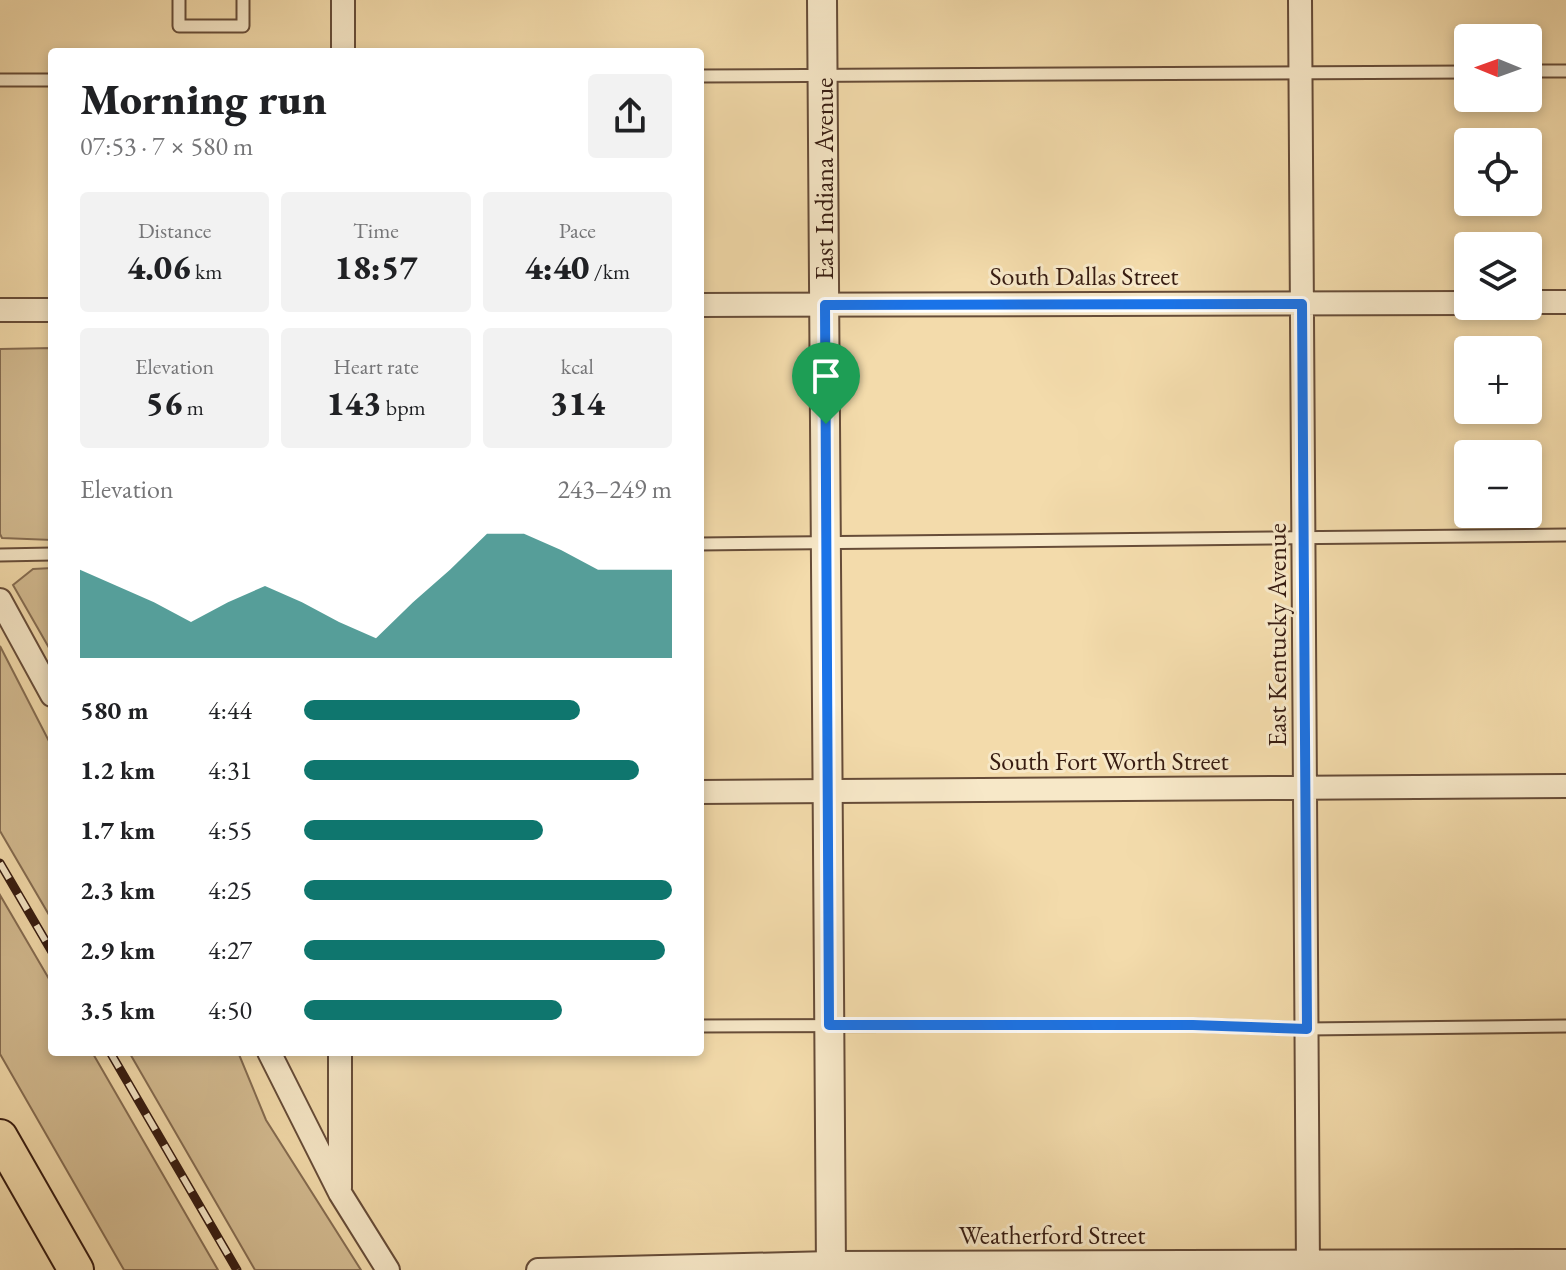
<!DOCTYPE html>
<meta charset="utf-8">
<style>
body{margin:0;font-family:"EB Garamond",serif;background:#f2f2f2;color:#202124;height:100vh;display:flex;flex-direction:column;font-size:30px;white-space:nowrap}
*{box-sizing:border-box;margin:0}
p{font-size:26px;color:#757577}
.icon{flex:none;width:44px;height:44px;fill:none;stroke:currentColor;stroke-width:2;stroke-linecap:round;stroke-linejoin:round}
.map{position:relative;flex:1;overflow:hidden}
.side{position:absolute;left:48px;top:48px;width:656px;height:1008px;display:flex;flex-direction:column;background:#fff;border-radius:8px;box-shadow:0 4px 12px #0003}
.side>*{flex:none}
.needle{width:52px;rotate:271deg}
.buttons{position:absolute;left:1454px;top:24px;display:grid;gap:16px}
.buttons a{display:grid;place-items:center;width:88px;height:88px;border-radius:8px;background:#fff;box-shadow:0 4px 12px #0003;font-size:40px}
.pin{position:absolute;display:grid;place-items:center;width:68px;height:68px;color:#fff;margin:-82px -34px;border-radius:50% 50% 50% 0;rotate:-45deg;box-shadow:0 0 8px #0007}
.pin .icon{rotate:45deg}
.round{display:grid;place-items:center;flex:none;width:84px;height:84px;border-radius:8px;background:#f2f2f2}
.head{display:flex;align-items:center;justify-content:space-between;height:136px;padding:0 32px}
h1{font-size:44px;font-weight:800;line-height:60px}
.metrics{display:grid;grid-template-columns:repeat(3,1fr);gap:12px;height:136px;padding:8px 32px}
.metrics div{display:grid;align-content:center;border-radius:8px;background:#f2f2f2;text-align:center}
.metrics b{font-size:34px;font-weight:800}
.metrics small{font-size:22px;font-weight:400}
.metrics p{font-size:22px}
.chart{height:224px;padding:16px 32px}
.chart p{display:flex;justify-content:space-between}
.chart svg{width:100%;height:144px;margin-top:8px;fill:#0f766e;opacity:.7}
ul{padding:0 32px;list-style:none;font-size:26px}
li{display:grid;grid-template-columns:128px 96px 1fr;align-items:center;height:60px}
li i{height:20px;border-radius:10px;background:#0f766e}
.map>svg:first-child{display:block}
</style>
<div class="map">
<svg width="1566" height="1270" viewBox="0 0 1566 1270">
<rect width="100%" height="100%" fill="#f3dbab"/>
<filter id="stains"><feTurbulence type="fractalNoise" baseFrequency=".0025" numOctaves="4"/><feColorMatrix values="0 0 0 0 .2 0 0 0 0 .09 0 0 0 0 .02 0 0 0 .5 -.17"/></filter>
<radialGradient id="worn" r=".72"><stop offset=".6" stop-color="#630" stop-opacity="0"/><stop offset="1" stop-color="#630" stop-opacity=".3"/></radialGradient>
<!-- green -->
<path fill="#d3bb91" stroke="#856c51" stroke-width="2" d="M 52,348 L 52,540 L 2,538 L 0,534 L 0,349 Z
M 52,568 L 52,653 L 13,585 L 33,569 Z
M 0,646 L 52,747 L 52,920 L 0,831 Z
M 0,895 L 52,984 L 52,1052 L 92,1052 L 218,1270 L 124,1270 L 0,1054 Z
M 129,1052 L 238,1052 L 266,1120 L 361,1270 L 255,1270 Z"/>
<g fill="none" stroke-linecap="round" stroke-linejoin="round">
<!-- service casing -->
<g stroke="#664c38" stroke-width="15">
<path id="service" d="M 179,0 L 179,26 L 243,26 L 243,0
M 1528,71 L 1566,71
M 700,76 L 1468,72
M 0,80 L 52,80
M 700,544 L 1566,535
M 0,555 L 52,554
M 700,1026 L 1193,1025 L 1307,1029 L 1566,1026"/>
</g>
<!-- minor casing -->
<g stroke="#664c38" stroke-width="26">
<path id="minor" d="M 1300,0 L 1308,1270
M 343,52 L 343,0
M 1528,302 L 1566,302
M 700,305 L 1468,303
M 0,310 L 52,310
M 0,600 L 52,695
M 700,792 L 1566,786
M 269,1052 L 340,1193 L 388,1270
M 340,1188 L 340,1052
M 538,1270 L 831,1263 L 1566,1261"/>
</g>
<!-- tertiary casing -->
<g stroke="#664c38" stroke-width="32">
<path id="tertiary" d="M 822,0 L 831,1270"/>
</g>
<!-- primary casing -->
<g stroke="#371c11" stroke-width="38">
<path id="primary" d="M 0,1137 L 76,1270"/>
</g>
<!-- service -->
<use href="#service" stroke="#f7e8c8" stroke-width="11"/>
<!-- minor -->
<use href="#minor" stroke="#f7e8c8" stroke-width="22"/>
<!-- tertiary -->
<use href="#tertiary" stroke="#f7e8c8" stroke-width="28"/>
<!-- primary -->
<use href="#primary" stroke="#f3dbab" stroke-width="34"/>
<!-- rail casing -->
<g stroke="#371c11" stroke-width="9">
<path id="rail" d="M 0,863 L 52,952
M 110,1052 L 237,1270"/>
</g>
<!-- rail -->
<use href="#rail" stroke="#f7e8c8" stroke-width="6" stroke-dasharray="18" stroke-linecap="butt"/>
</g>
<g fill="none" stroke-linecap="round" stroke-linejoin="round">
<!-- route casing -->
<g stroke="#fff" stroke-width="16">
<path id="route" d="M 1302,304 L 1307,1029 L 1193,1025 L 829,1025 L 825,305 Z"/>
</g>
<!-- route -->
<use href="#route" stroke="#1a73e8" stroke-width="10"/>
</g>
<g text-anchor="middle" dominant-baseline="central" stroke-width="6" stroke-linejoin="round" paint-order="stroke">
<!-- street labels -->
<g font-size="26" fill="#371c11" stroke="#f7e8c8">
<text transform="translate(824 179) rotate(-90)">East Indiana Avenue</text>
<text x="1084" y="276">South Dallas Street</text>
<text transform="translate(1277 635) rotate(-90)">East Kentucky Avenue</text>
<text x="1109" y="761">South Fort Worth Street</text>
<text x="1052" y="1235">Weatherford Street</text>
</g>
</g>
<rect width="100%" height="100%" filter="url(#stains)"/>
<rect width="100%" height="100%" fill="url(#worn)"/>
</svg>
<div class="buttons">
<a><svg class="needle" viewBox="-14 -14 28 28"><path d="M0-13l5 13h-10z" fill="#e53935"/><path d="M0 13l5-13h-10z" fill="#757577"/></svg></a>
<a><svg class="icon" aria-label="locate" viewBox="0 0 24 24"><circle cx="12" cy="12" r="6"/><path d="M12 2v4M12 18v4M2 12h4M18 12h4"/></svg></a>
<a><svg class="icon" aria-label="layers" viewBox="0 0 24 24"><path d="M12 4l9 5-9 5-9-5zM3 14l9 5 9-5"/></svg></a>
<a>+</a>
<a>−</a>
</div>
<div class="pin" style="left:826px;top:424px;background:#1e9e55"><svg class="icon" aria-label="arrive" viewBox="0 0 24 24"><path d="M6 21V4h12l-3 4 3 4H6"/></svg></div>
<section class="side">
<div class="head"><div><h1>Morning run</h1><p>07:53 · 7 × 580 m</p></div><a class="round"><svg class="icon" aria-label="share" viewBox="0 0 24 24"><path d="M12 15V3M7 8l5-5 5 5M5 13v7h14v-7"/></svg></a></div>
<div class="metrics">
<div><p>Distance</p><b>4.06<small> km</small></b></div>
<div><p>Time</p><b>18:57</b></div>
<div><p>Pace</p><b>4:40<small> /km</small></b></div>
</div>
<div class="metrics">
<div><p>Elevation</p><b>56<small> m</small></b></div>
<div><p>Heart rate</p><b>143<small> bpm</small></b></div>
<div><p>kcal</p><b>314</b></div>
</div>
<div class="chart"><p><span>Elevation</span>243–249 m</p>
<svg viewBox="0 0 160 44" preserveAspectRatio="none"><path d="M0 44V17L10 22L20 27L30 33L40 27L50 22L60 27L70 33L80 38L90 27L100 17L110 6L120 6L130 11L140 17L150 17L160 17V44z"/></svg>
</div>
<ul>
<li><b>580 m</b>4:44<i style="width:75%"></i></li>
<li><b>1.2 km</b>4:31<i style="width:91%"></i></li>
<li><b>1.7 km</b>4:55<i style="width:65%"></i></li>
<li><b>2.3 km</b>4:25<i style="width:100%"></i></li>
<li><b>2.9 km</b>4:27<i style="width:98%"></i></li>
<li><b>3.5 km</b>4:50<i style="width:70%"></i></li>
</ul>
</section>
</div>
